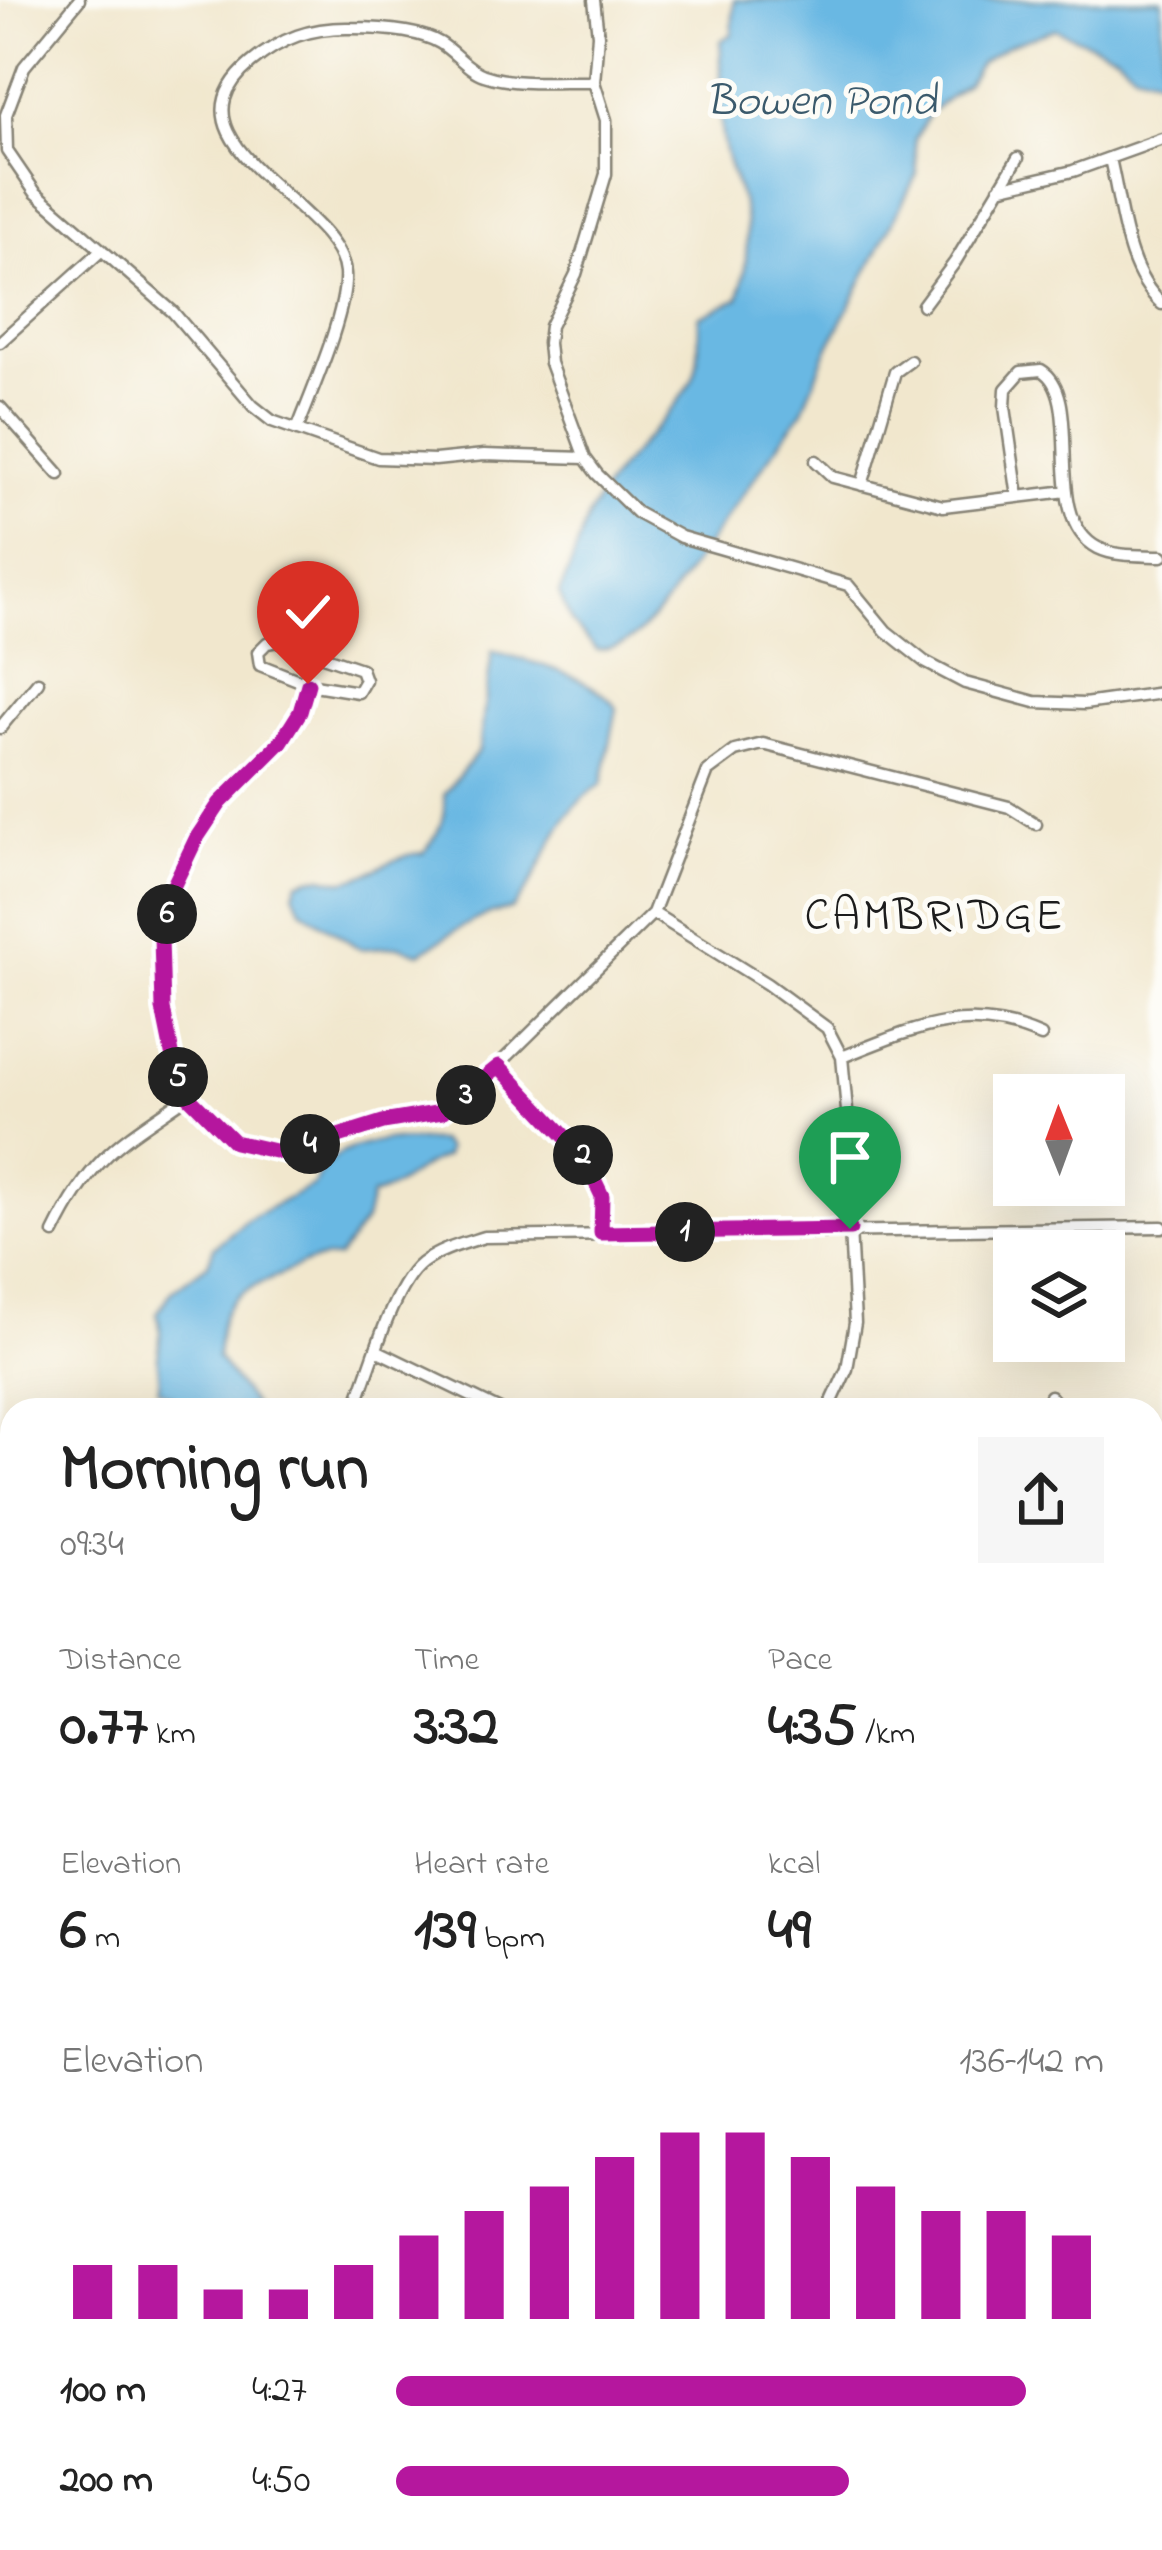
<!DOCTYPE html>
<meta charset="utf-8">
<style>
body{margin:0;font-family:"Indie Flower",sans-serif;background:#f6f6f6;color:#222;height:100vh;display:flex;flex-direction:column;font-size:45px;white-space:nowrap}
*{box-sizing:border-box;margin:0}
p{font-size:39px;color:#767676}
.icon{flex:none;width:66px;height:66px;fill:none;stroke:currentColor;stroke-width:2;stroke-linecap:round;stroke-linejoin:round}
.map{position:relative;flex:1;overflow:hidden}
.drawer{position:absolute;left:0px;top:1398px;width:1164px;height:1152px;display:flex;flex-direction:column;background:#fff;border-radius:36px 36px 0 0;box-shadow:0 12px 48px #0002}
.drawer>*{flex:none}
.needle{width:78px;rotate:359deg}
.fabs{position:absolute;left:993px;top:1074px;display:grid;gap:24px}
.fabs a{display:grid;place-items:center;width:132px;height:132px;border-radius:0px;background:#fff;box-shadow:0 12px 48px #0002;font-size:60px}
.pin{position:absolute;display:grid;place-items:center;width:102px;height:102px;color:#fff;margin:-123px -51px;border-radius:50% 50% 50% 0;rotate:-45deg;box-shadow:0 0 12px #0007}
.pin .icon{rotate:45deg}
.km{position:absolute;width:60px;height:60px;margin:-30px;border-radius:50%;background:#222;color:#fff;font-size:33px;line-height:60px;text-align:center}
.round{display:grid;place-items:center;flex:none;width:126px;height:126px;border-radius:0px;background:#f6f6f6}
.head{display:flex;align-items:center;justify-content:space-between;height:204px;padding:0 60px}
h1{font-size:66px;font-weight:700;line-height:90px}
.metrics{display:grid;grid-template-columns:repeat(3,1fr);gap:18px;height:204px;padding:12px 60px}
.metrics div{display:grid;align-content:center}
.metrics b{font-size:60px;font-weight:700}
.metrics small{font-size:33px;font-weight:400}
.metrics p{font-size:33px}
.chart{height:336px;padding:24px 60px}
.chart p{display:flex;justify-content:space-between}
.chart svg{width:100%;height:216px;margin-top:12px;stroke:#b5179e;stroke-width:6}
ul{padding:0 60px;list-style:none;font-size:39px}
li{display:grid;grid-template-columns:192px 144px 1fr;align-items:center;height:90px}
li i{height:30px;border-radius:15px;background:#b5179e}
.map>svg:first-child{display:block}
</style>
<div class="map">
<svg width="1162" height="2550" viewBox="0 0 1162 2550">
<rect width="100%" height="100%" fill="#fdfcf7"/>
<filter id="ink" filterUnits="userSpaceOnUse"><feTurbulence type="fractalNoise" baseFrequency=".00833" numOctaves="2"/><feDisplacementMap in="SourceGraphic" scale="24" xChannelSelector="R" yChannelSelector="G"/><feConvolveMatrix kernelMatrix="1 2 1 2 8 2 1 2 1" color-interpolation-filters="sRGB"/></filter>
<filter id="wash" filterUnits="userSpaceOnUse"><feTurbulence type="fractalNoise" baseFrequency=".004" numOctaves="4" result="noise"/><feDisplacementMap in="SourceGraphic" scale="48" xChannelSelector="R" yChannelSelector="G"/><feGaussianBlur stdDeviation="2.7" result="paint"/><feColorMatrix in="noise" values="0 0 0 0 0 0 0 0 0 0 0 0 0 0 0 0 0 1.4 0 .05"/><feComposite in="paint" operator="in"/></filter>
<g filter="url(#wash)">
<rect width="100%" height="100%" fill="#f1e7cd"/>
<!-- water -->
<path fill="#69b8e3" stroke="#426a80" stroke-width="3" d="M 734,0 L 1162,0 L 1162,79 L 1134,71 L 1116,54 L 1055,29 L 1008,45 L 981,62 L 967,83 L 929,113 L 915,140 L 917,174 L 826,352 L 803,410 L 665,604 C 645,627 629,650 597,650 L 571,622 L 559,593 C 576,562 578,531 598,499 C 623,457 667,423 691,382 C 701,365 698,337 699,317 L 739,298 C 747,268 751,226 740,196 C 731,172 723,152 721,125 C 719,97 723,69 720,41 L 732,34 Z
M 492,651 C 527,660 597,678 617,708 L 602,784 C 551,814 549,868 512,909 C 475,914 452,934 420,953 L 398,946 L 360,949 L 301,909 L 294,892 L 298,882 C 328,870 325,883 346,880 C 373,876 394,854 423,853 C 437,837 447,818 444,795 L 479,750 Z
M 386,1140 L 439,1141 L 447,1149 L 445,1157 C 415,1166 401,1189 371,1196 L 365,1221 L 338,1258 C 307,1258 299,1267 273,1278 C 225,1298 221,1306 217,1358 L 257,1410 L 183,1410 L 172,1396 L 158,1389 C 162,1377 157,1369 158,1357 C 160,1338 162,1332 157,1313 L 172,1291 L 208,1264 L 214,1247 L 248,1219 L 314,1185 C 327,1152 353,1146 386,1140 Z"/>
</g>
<g filter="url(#ink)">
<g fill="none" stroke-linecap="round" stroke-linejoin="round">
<!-- minor casing -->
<g stroke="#868274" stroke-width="15">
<path id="minor" d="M 79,0 L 24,67 L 6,115 L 7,151 L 35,192 L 173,312 L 253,406 L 272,421 L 378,458 L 435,460 L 484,455 L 585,458
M 594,0 L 598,35 L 594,82 L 606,120 L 606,174 L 576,274 L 550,326 L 548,343 L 550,363 L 585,458 L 597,474 L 637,513 L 681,537 L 848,585 L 886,631 L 925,662 L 965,683 L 1035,702 L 1084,704 L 1162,693
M 1110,159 C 1122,207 1124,269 1162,304
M 999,188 L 1073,171 L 1162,139
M 923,305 L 955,262 L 1018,158
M 0,342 L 102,250
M 0,407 L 59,474
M 297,430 C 311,393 348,310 345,273 C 340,204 155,143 251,63 C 281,38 311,27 351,28 C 376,28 418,30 440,43 C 455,52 468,70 484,75 C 516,86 560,81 594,82
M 816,461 L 833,477 L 943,506 L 1067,491
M 862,485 L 895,372 L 910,361
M 1018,497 L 1005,407 L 1006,389 L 1021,372 L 1041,370 C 1087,397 1039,518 1098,548 C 1116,557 1142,555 1162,556
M 308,684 L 260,665 L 258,652 L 267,643 L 278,641 L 361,669 L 365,680 L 358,692 L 308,684 L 300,712 L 281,742 L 220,803 L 196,839 L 172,889 L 161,937 L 163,1009 L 176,1073 L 188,1096 L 234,1142 L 284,1153 L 383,1122 L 442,1112 L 473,1090 L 653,913 L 708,771 L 735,751 L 763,744 L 1009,807 L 1036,824
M 0,728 L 38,682
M 653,913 L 767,984 L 827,1028 L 842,1057 L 853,1175 L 850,1229 L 855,1323 L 847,1369 L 828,1410
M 842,1057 C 913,1029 967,1003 1041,1036
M 499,1067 L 583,1156 L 602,1197 L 601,1233
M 54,1233 C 92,1155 120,1143 188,1096
M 378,1351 L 500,1410
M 1050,1396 L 1062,1410
M 354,1410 C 370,1372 391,1287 422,1263 C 441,1249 462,1244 484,1237 L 1162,1227
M 1152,1505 L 1162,1505
M 0,1626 L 12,1670
M 0,1713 L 12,1731
M 0,1826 L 12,1821
M 1152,2090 L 1162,2014
M 1152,2279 L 1162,2313
M 1152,2493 L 1162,2488
M 1152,2522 L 1162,2518
M 141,2538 L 154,2550
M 396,2538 L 405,2550
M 741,2538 L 750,2550
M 902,2538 L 929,2550
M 867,2550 L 876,2538
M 1091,2550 L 1117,2538"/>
</g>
<!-- minor -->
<use href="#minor" stroke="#fff" stroke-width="10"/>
</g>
</g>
<g fill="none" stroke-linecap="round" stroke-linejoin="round" filter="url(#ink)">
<!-- route casing -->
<g stroke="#fff" stroke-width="24">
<path id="route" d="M 308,684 L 300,712 L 281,742 L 220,803 L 196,839 L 172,889 L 161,937 L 163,1009 L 176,1073 L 188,1096 L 234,1142 L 284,1153 L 383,1122 L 442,1112 L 499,1066 L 583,1156 L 602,1196 L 601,1233 L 850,1229"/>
</g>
<!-- route -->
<use href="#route" stroke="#b5179e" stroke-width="15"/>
</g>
<g text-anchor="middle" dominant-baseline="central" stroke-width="10" stroke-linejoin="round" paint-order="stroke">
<!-- water labels -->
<g font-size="45" font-style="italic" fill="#3b5a6c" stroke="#fdfcf7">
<text x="821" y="103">Bowen Pond</text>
</g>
<!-- neighbourhood labels -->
<g font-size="45" letter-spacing="3" fill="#1c1c1c" stroke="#fdfcf7">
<text x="935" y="918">CAMBRIDGE</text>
</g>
</g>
</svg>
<div class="fabs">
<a><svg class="needle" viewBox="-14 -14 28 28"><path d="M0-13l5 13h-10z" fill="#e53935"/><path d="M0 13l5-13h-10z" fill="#767676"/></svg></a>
<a><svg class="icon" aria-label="layers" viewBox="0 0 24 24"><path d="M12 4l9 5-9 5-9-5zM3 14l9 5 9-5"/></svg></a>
</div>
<div class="pin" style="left:850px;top:1229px;background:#1e9e55"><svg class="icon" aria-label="arrive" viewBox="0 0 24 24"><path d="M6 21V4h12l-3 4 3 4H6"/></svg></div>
<div class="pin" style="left:308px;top:684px;background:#d93025"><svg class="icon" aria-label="check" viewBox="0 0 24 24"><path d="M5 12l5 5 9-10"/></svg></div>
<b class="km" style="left:685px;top:1232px">1</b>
<b class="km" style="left:583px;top:1155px">2</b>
<b class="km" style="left:466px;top:1095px">3</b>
<b class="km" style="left:310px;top:1144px">4</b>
<b class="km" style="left:178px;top:1077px">5</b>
<b class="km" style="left:167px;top:914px">6</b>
<section class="drawer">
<div class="head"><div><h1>Morning run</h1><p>09:34</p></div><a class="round"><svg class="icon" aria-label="share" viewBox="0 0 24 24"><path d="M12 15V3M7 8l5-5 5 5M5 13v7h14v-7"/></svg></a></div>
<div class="metrics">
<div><p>Distance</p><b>0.77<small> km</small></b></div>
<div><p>Time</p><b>3:32</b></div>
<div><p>Pace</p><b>4:35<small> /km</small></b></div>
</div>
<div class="metrics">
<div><p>Elevation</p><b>6<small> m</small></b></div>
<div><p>Heart rate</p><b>139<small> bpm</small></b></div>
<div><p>kcal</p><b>49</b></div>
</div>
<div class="chart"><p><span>Elevation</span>136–142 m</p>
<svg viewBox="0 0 160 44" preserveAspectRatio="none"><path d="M5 44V33M15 44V33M25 44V38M35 44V38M45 44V33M55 44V27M65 44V22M75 44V17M85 44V11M95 44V6M105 44V6M115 44V11M125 44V17M135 44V22M145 44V22M155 44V27"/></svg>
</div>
<ul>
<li><b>100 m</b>4:27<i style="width:89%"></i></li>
<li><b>200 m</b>4:50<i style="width:64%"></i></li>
</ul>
</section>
</div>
